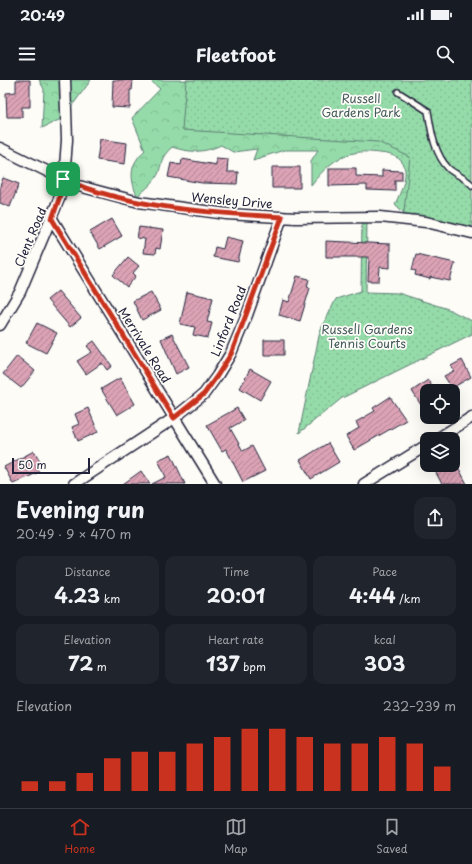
<!DOCTYPE html>
<meta charset="utf-8">
<style>
body{margin:0;font-family:"Playpen Sans",sans-serif;background:#20242c;color:#f1f3f6;height:100vh;display:flex;flex-direction:column;font-size:15px;white-space:nowrap}
*{box-sizing:border-box;margin:0}
p{font-size:13px;color:#9ea1a6}
.icon{flex:none;width:22px;height:22px;fill:none;stroke:currentColor;stroke-width:2;stroke-linecap:round;stroke-linejoin:round}
.map{position:relative;height:404px;overflow:hidden}
.side{display:flex;flex-direction:column;background:#171b24;flex:1}
.side>*{flex:none}
.tools{position:absolute;left:420px;top:304px;display:grid;gap:8px}
.tools a{display:grid;place-items:center;width:40px;height:40px;border-radius:8px;background:#171b24;box-shadow:0 4px 16px #0002;font-size:20px}
.scale{position:absolute;left:12px;bottom:10px;width:78px;box-sizing:border-box;padding-left:4px;border:2px solid #22223b;border-top:0;font-size:11px;line-height:14px;white-space:nowrap;color:#22223b;-webkit-text-stroke:3px #fdfcf7;paint-order:stroke}
.pin{position:absolute;display:grid;place-items:center;width:34px;height:34px;color:#fff;margin:-17px;border-radius:8px;box-shadow:0 2px 6px #0006}
.round{display:grid;place-items:center;flex:none;width:42px;height:42px;border-radius:12px;background:#20242c}
.overview{display:flex;align-items:center;justify-content:space-between;height:68px;padding:0 16px}
h1{font-size:22px;font-weight:700;line-height:30px}
.stats{display:grid;grid-template-columns:repeat(3,1fr);gap:6px;height:68px;padding:4px 16px}
.stats div{display:grid;align-content:center;border-radius:10px;background:#20242c;text-align:center}
.stats b{font-size:20px;font-weight:700}
.stats small{font-size:11px;font-weight:400}
.stats p{font-size:11px}
.chart{height:112px;padding:8px 16px}
.chart p{display:flex;justify-content:space-between}
.chart svg{width:100%;height:72px;margin-top:4px;stroke:#c8321e;stroke-width:6}
.status{display:flex;justify-content:space-between;align-items:center;height:28px;padding:0 20px;background:#171b24;direction:ltr}
.status svg{height:11px;fill:currentColor}
header{display:flex;justify-content:space-between;align-items:center;height:52px;padding:0 16px;background:#171b24;font-size:18px;font-weight:700}
.tabs{display:flex;justify-content:space-around;align-items:center;height:56px;border-top:1px solid #363941;background:#171b24;font-size:11px;color:#9ea1a6}
.tabs a{display:grid;justify-items:center;gap:2px}
.tabs .on{color:#c8321e}
.map>svg:first-child{display:block}
</style>
<div class="status"><b>20:49</b><svg viewBox="0 0 49 12"><path d="M0 12V9h3v3zM5 12V6h3v6zM10 12V3h3v9zM15 12V0h3v12zM26 1h20v11H26zM47 4h2v5h-2z"/></svg></div>
<header><svg class="icon" aria-label="menu" viewBox="0 0 24 24"><path d="M4 6h16M4 12h16M4 18h16"/></svg>Fleetfoot<svg class="icon" aria-label="search" viewBox="0 0 24 24"><circle cx="10" cy="10" r="6"/><path d="M15 15l6 6"/></svg></header>
<div class="map">
<svg width="472" height="404" viewBox="0 0 472 404">
<defs>
<pattern id="forest-crowns" width="20" height="18" patternUnits="userSpaceOnUse"><rect width="20" height="18" fill="#95dba9"/><path d="M2 6a3 3 0 1 1 6 0M12 15a3 3 0 1 1 6 0" fill="none" stroke="#80bc92"/></pattern>
<pattern id="park-dots" width="8" height="8" patternUnits="userSpaceOnUse"><rect width="8" height="8" fill="#95dba9"/><path d="M2 2h.1M6 6h.1" fill="none" stroke="#80bc92" stroke-width="1.8" stroke-linecap="round"/></pattern>
<pattern id="building-hatch" width="6" height="6" patternUnits="userSpaceOnUse"><rect width="6" height="6" fill="#dba3b5"/><path d="M-1 1l2-2M0 6l6-6M5 7l2-2" fill="none" stroke="#b18494"/></pattern>
</defs>
<rect width="100%" height="100%" fill="#fdfcf7"/>
<filter id="ink" filterUnits="userSpaceOnUse"><feTurbulence type="fractalNoise" baseFrequency=".025" numOctaves="2"/><feDisplacementMap in="SourceGraphic" scale="8" xChannelSelector="R" yChannelSelector="G"/><feConvolveMatrix kernelMatrix="1 2 1 2 8 2 1 2 1" color-interpolation-filters="sRGB"/></filter>
<g filter="url(#ink)">
<!-- forest -->
<path fill="url(#forest-crowns)" stroke="#5c7e72" d="M 39,0 L 91,0 L 63,38 L 42,48 L 44,9 Z
M 150,0 L 384,0 L 421,68 L 404,133 L 395,124 C 407,100 415,75 379,73 C 371,72 362,71 354,73 C 336,76 322,91 311,105 L 311,81 L 318,70 L 284,70 L 253,80 L 257,69 L 233,72 L 221,65 C 204,73 190,73 172,67 C 161,78 163,78 159,92 C 155,102 145,110 137,116 C 129,96 130,84 145,70 L 132,38 L 160,9 Z"/>
<!-- park -->
<path fill="url(#park-dots)" stroke="#5c7e72" d="M 186,0 L 472,0 L 472,153 L 403,140 L 410,77 L 378,62 L 182,50 Z
M 362,140 L 367,141 L 366,212 L 398,213 L 448,229 L 472,241 L 472,254 L 342,318 L 299,353 L 320,251 L 336,219 L 361,211 Z"/>
<!-- building -->
<path fill="url(#building-hatch)" stroke="#22223b" d="M 16,0 L 30,0 L 30,27 L 22,27 L 22,37 L 7,37 L 6,13 L 16,12 Z
M 113,0 L 133,0 L 132,10 L 130,10 L 130,28 L 112,27 Z
M 100,59 L 127,63 L 125,84 L 97,80 Z
M 216,78 L 228,79 L 227,92 L 238,92 L 237,104 L 202,103 L 168,97 L 171,83 L 181,85 L 182,79 L 216,85 Z
M 272,87 L 300,87 L 300,108 L 272,108 Z
M 329,88 L 356,88 L 356,96 L 382,97 L 382,90 L 402,91 L 402,100 L 395,100 L 395,111 L 367,110 L 367,105 L 329,106 Z
M 3,98 L 19,104 L 10,127 L 0,123 L 0,106 Z
M 112,139 L 122,156 L 100,169 L 90,152 Z
M 139,147 L 163,150 L 160,169 L 156,168 L 155,174 L 143,173 L 145,159 L 137,158 Z
M 226,157 L 243,161 L 238,182 L 213,177 L 215,167 L 223,169 Z
M 326,161 L 390,164 L 390,188 L 380,187 L 379,201 L 368,201 L 369,177 L 326,177 Z
M 416,174 L 455,183 L 450,201 L 430,197 L 430,199 L 415,195 L 416,191 L 412,190 Z
M 128,177 L 139,186 L 133,193 L 136,196 L 127,207 L 113,195 Z
M 297,196 L 309,199 L 307,207 L 310,208 L 300,241 L 279,235 L 283,220 L 289,222 Z
M 58,211 L 81,238 L 70,247 L 47,220 Z
M 151,212 L 161,230 L 142,240 L 133,221 Z
M 187,212 L 213,218 L 207,242 L 212,243 L 208,258 L 193,255 L 195,247 L 180,244 Z
M 37,243 L 57,253 L 46,273 L 26,263 Z
M 172,254 L 189,287 L 176,294 L 161,259 Z
M 264,260 L 284,260 L 284,275 L 264,275 Z
M 94,261 L 112,286 L 107,290 L 102,283 L 86,294 L 77,281 L 92,272 L 87,266 Z
M 17,276 L 35,291 L 21,308 L 3,294 Z
M 462,280 L 471,297 L 452,308 L 444,296 L 454,291 L 451,286 Z
M 250,289 L 271,301 L 260,320 L 240,308 Z
M 120,298 L 135,324 L 117,335 L 101,309 Z
M 428,300 L 435,311 L 427,311 L 427,321 L 421,325 L 412,311 Z
M 390,317 L 406,340 L 354,370 L 346,356 L 359,348 L 356,342 L 375,331 L 373,328 Z
M 88,328 L 98,352 L 78,361 L 72,347 L 79,344 L 75,334 Z
M 237,328 L 244,340 L 230,348 L 243,371 L 252,366 L 265,391 L 243,402 L 226,369 L 222,371 L 207,345 Z
M 328,363 L 339,382 L 311,399 L 300,380 Z
M 34,371 L 42,384 L 36,387 L 39,392 L 13,404 L 4,387 Z
M 171,374 L 185,404 L 152,404 L 166,397 L 158,380 Z
M 446,385 L 457,385 L 467,404 L 442,404 L 435,391 Z
M 141,391 L 150,404 L 123,404 Z"/>
<g fill="none" stroke-linecap="round" stroke-linejoin="round">
<!-- service casing -->
<g stroke="#22223b" stroke-width="8">
<path id="service" d="M 398,12 L 428,31 C 431,50 434,74 449,89 C 456,95 466,98 472,105"/>
</g>
<!-- minor casing -->
<g stroke="#22223b" stroke-width="13">
<path id="minor" d="M 0,68 L 75,105 L 139,122 L 227,134 L 296,138 L 380,137 L 426,142 L 472,153
M 52,139 L 215,404
M 0,245 L 20,212 L 59,119 L 65,87 L 67,60 L 65,0
M 437,359 L 472,337
M 74,404 L 174,338 L 204,314 L 217,296 L 231,273 L 247,235 L 282,137
M 364,404 L 427,365"/>
</g>
<!-- service -->
<use href="#service" stroke="#fdfcf7" stroke-width="5"/>
<!-- minor -->
<use href="#minor" stroke="#fdfcf7" stroke-width="10"/>
</g>
</g>
<g fill="none" stroke-linecap="round" stroke-linejoin="round" filter="url(#ink)">
<!-- route casing -->
<g stroke="#fff" stroke-width="8">
<path id="route" d="M 63,99 C 128,128 211,133 282,137 L 246,235 L 231,274 L 217,296 L 204,314 L 174,338 L 52,139 L 59,119 Z"/>
</g>
<!-- route -->
<use href="#route" stroke="#c8321e" stroke-width="5"/>
</g>
<g text-anchor="middle" dominant-baseline="central" stroke-width="3.5" stroke-linejoin="round" paint-order="stroke">
<!-- park labels -->
<g font-size="12" fill="#445a5c" stroke="#fdfcf7">
<text x="361" y="18">Russell<tspan x="361" dy="14">Gardens Park</tspan></text>
<text x="367" y="249">Russell Gardens<tspan x="367" dy="14">Tennis Courts</tspan></text>
</g>
<!-- street labels -->
<g font-size="12" fill="#22223b" stroke="#fdfcf7">
<text transform="translate(232 120) rotate(5)">Wensley Drive</text>
<text transform="translate(30 157) rotate(-67)">Clent Road</text>
<text transform="translate(228 241) rotate(-68)">Linford Road</text>
<text transform="translate(145 265) rotate(58)">Merrivale Road</text>
</g>
</g>
</svg>
<div class="tools">
<a><svg class="icon" aria-label="locate" viewBox="0 0 24 24"><circle cx="12" cy="12" r="6"/><path d="M12 2v4M12 18v4M2 12h4M18 12h4"/></svg></a>
<a><svg class="icon" aria-label="layers" viewBox="0 0 24 24"><path d="M12 4l9 5-9 5-9-5zM3 14l9 5 9-5"/></svg></a>
</div>
<div class="scale">50 m</div>
<div class="pin" style="left:63px;top:99px;background:#1e9e55"><svg class="icon" aria-label="arrive" viewBox="0 0 24 24"><path d="M6 21V4h12l-3 4 3 4H6"/></svg></div>
</div>
<section class="side">
<div class="overview"><div><h1>Evening run</h1><p>20:49 · 9 × 470 m</p></div><a class="round"><svg class="icon" aria-label="share" viewBox="0 0 24 24"><path d="M12 15V3M7 8l5-5 5 5M5 13v7h14v-7"/></svg></a></div>
<div class="stats">
<div><p>Distance</p><b>4.23<small> km</small></b></div>
<div><p>Time</p><b>20:01</b></div>
<div><p>Pace</p><b>4:44<small> /km</small></b></div>
</div>
<div class="stats">
<div><p>Elevation</p><b>72<small> m</small></b></div>
<div><p>Heart rate</p><b>137<small> bpm</small></b></div>
<div><p>kcal</p><b>303</b></div>
</div>
<div class="chart"><p><span>Elevation</span>232–239 m</p>
<svg viewBox="0 0 160 44" preserveAspectRatio="none"><path d="M5 44V38M15 44V38M25 44V33M35 44V24M45 44V20M55 44V20M65 44V15M75 44V11M85 44V6M95 44V6M105 44V11M115 44V15M125 44V15M135 44V11M145 44V15M155 44V29"/></svg>
</div>
</section>
<nav class="tabs">
<a class="on"><svg class="icon" aria-label="home" viewBox="0 0 24 24"><path d="M3 11l9-7 9 7M6 9v11h12V9"/></svg>Home</a>
<a><svg class="icon" aria-label="map" viewBox="0 0 24 24"><path d="M3 6l6-2 6 2 6-2v14l-6 2-6-2-6 2zM9 4v14M15 6v14"/></svg>Map</a>
<a><svg class="icon" aria-label="saved" viewBox="0 0 24 24"><path d="M7 4h10v16l-5-4-5 4z"/></svg>Saved</a>
</nav>
